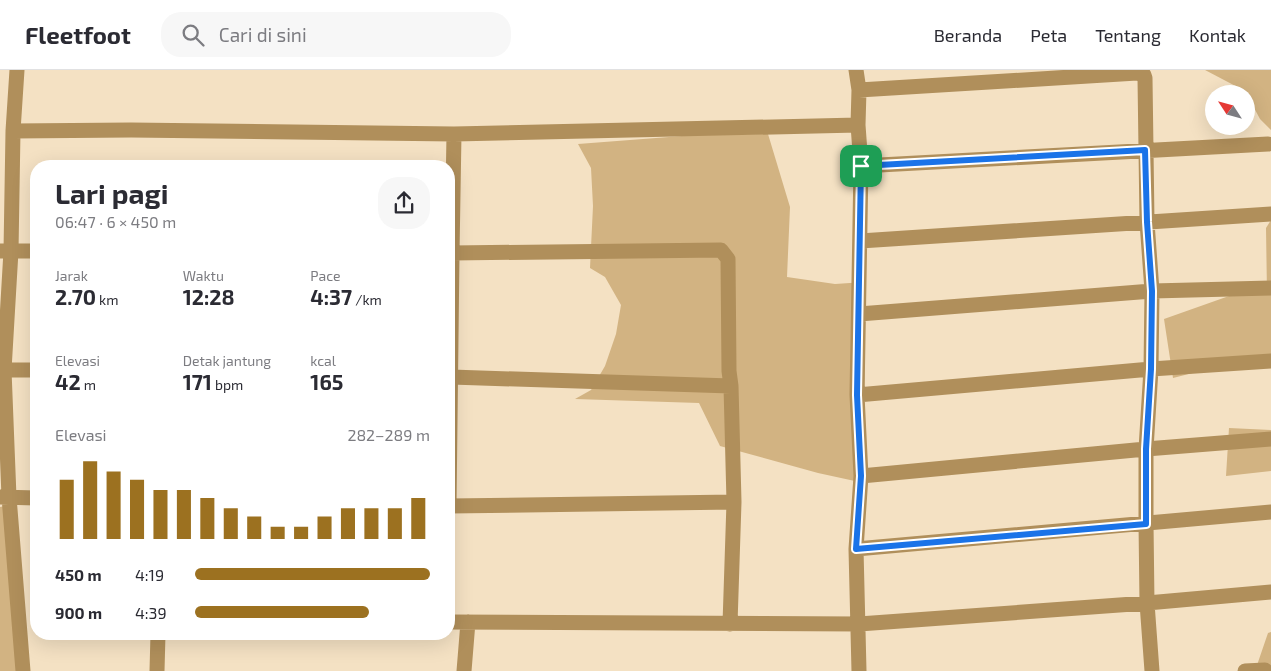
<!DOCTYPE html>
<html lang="id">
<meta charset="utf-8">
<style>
body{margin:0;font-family:"Exo 2",sans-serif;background:#f7f7f7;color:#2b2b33;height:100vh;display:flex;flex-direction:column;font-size:19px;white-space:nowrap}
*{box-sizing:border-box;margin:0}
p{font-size:16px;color:#7c7c81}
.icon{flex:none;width:28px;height:28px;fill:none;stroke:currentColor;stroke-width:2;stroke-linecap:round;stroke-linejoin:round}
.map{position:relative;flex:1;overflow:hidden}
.drawer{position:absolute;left:30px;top:90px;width:425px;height:480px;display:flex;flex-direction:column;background:#fff;border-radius:20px;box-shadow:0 5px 20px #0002}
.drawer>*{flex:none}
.needle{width:32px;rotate:306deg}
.tools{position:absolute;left:1205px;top:15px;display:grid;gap:10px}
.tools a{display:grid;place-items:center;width:50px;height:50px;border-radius:50%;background:#fff;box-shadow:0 5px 20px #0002;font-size:25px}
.pin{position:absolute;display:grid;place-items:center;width:42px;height:42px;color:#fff;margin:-21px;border-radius:10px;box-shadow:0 2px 8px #0006}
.round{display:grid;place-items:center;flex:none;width:52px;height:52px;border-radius:20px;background:#f7f7f7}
.headline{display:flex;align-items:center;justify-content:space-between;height:85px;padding:0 25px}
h1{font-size:28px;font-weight:700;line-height:38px}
.stats{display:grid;grid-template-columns:repeat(3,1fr);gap:8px;height:85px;padding:5px 25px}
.stats div{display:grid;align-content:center}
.stats b{font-size:21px;font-weight:700}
.stats small{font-size:14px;font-weight:400}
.stats p{font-size:14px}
.chart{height:140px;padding:10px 25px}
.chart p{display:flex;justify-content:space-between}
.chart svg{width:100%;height:90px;margin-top:5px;stroke:#9c7120;stroke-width:6}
ul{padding:0 25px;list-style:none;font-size:16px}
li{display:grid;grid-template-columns:80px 60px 1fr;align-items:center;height:38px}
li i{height:12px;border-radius:6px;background:#9c7120}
header{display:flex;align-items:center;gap:30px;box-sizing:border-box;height:70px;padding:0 25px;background:#fff;border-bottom:1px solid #e1e1e2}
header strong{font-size:24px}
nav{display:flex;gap:28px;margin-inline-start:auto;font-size:18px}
.search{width:350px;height:45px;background:#f7f7f7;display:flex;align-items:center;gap:12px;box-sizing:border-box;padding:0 18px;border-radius:20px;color:#7c7c81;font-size:19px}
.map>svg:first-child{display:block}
</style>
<header>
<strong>Fleetfoot</strong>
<div class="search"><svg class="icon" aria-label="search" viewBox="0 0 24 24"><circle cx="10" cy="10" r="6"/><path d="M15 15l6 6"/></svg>Cari di sini</div>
<nav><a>Beranda</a><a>Peta</a><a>Tentang</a><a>Kontak</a></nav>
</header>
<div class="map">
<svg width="1271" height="601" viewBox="0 0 1271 601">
<rect width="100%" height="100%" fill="#f4e1c3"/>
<!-- green -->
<path fill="#d2b382" d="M 1205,0 L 1271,0 L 1271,60 L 1260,49 L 1245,21 Z
M 768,64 L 790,137 L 787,207 L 835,214 L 865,212 L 864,413 L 818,403 L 720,376 L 699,333 L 575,329 L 591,320 L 605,296 L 616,264 L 621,235 L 605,207 L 590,198 L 593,136 L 591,98 L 578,74 L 695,65 Z
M 1271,150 L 1271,288 L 1259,286 L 1173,308 L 1164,249 L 1229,226 L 1267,224 L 1266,158 Z
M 1229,358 L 1271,360 L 1271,401 L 1226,406 Z
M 5,436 L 29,601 L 0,601 L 0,437 Z
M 1271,562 L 1271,601 L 1255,601 L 1268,563 Z"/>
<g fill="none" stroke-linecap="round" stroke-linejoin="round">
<!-- minor -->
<path stroke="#b08f5b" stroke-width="15" d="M 856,0 L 859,20 L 858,55 L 861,96 L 857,325 L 861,406 L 856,479 L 859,601
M 859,20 L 1137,3 L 1144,5 L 1145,8 L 1147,152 L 1152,221 L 1151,299 L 1146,379 L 1146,453 L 1147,533 L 1152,601
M 13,61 L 17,0
M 861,96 L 1268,74
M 860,171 L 1271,144
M 0,181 L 36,181
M 449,183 L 452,183 L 449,436
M 859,244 L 1152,221 L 1271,218
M 0,300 L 36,300
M 451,307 L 731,316 L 729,301 L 728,189 L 721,180 L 452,183 L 454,64
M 731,316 L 734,432
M 857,325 L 1151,299 L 1271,291
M 861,406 L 1146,379 L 1271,369
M 0,427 L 36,428
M 449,436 L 734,432 L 730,554
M 856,479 L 1271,442
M 449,552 L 859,554 L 1147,533 L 1271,522
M 23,601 L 9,427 L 4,300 L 11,181 L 13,61 L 131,60 L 454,64 L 858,55
M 157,601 L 158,564
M 464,601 L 468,552
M 1245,601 L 1265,600"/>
</g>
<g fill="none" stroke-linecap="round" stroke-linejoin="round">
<!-- route casing -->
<g stroke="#fff" stroke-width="10">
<path id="route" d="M 1145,80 L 1147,152 L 1152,221 L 1151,299 L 1146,379 L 1146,454 L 856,479 L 861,406 L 857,325 L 861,96 Z"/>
</g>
<!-- route -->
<use href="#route" stroke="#1a73e8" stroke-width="6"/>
</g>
</svg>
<div class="tools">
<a><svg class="needle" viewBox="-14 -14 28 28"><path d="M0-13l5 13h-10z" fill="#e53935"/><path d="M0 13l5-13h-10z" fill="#7c7c81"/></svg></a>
</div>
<div class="pin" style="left:861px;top:96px;background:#1e9e55"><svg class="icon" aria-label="arrive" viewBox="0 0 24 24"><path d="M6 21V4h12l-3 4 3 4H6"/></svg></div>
<section class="drawer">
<div class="headline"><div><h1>Lari pagi</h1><p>06:47 · 6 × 450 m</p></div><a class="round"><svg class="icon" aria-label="share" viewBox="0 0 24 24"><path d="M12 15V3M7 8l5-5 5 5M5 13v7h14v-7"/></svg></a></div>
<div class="stats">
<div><p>Jarak</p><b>2.70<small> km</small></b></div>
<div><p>Waktu</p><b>12:28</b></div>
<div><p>Pace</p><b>4:37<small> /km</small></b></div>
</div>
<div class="stats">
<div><p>Elevasi</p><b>42<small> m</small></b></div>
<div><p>Detak jantung</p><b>171<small> bpm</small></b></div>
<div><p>kcal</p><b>165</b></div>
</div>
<div class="chart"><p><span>Elevasi</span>282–289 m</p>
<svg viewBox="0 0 160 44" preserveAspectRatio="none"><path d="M5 44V15M15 44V6M25 44V11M35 44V15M45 44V20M55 44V20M65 44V24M75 44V29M85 44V33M95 44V38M105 44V38M115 44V33M125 44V29M135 44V29M145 44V29M155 44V24"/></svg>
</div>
<ul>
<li><b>450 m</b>4:19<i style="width:100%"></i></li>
<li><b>900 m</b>4:39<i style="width:74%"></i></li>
</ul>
</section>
</div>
